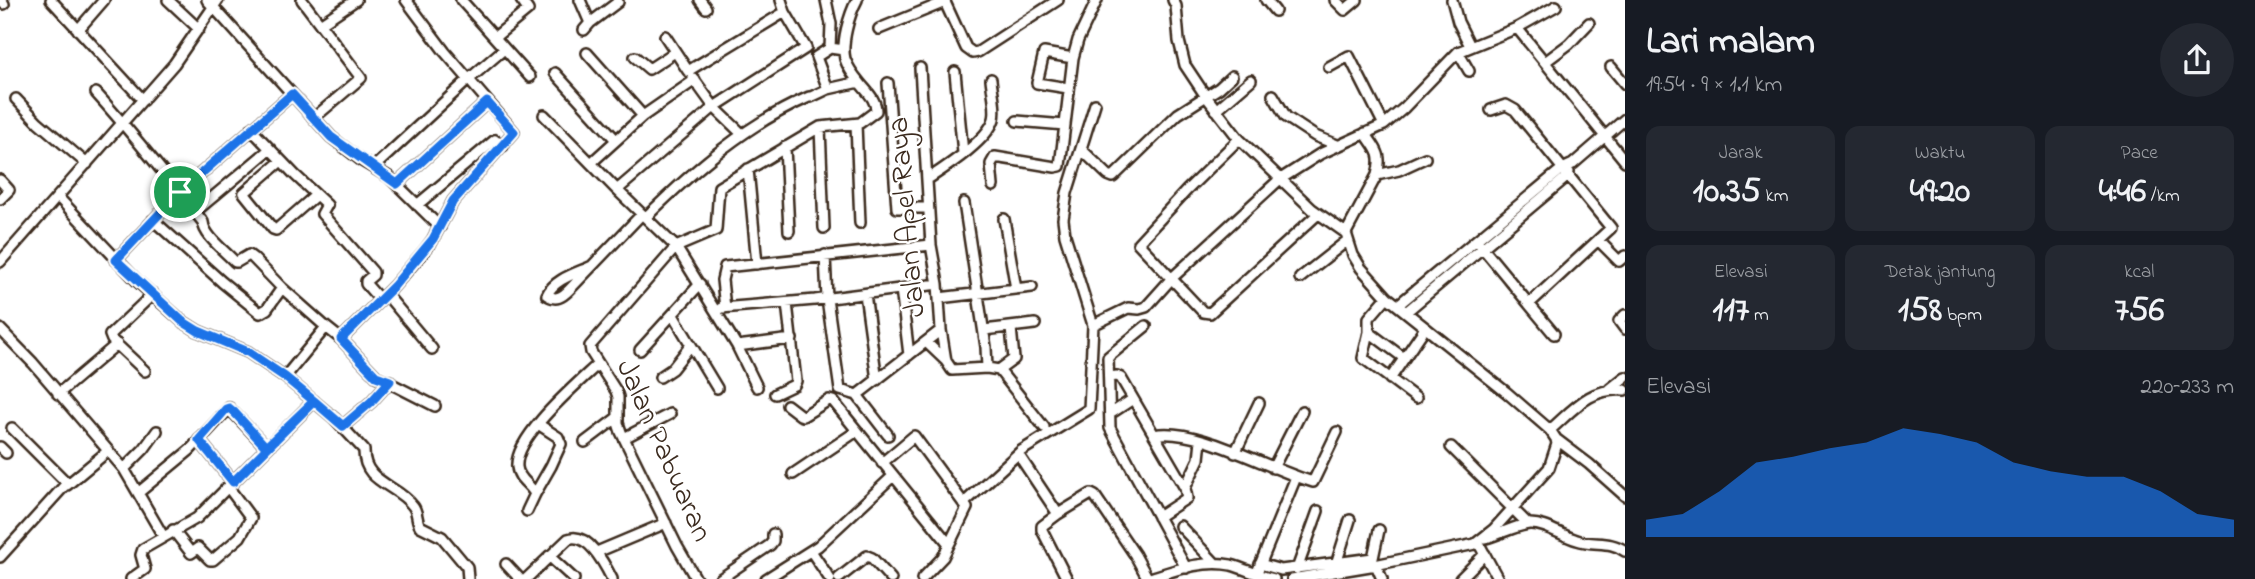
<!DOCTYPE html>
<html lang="id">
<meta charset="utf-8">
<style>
body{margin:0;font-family:"Indie Flower",sans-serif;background:#242831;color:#f1f3f6;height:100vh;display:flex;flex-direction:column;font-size:26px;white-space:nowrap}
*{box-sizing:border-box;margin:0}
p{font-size:23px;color:#9ea1a6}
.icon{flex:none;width:38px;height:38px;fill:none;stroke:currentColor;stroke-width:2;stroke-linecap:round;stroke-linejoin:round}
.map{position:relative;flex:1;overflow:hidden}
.panel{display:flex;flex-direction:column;background:#171b24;width:630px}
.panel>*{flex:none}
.pin{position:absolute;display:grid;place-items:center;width:60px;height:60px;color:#fff;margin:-30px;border:4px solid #fff;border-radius:50%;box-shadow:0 2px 7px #0007}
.round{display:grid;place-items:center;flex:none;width:74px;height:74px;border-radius:37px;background:#242831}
.overview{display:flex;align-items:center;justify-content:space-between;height:119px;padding:0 21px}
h1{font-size:38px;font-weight:700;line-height:52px}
.metrics{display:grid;grid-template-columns:repeat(3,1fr);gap:10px;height:119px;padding:7px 21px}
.metrics div{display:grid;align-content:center;border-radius:14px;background:#242831;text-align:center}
.metrics b{font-size:35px;font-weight:700}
.metrics small{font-size:19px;font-weight:400}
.metrics p{font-size:19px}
.chart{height:196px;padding:14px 21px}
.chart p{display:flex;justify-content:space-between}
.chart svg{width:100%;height:126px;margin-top:7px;fill:#1a73e8;opacity:.7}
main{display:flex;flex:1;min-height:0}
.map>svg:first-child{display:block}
</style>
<main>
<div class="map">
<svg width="1625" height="579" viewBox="0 0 1625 579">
<rect width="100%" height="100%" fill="#fff"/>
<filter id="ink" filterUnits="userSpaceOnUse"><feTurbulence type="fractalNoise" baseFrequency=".0143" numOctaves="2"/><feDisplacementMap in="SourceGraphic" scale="14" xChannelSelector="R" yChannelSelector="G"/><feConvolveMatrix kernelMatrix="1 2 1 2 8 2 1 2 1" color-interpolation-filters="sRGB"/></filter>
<g filter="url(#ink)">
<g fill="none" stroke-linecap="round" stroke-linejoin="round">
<!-- minor casing -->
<g stroke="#3b2a1e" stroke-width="14">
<path id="minor" d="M 1,0 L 4,4
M 51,0 L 143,100
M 168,0 L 199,29
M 207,0 L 331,137 L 362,161 L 389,177 L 440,227
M 302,0 L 361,78 L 315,117
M 461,0 L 530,77
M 580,0 L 590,23 L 584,30
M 700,0 L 706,8
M 826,0 L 831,24 L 830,48 L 844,50
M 944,0 L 966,48 L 973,53 L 978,52 L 1058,0
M 1173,0 L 1176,6 L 1179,41 L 1185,65 L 1205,95 L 1239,139 L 1312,209 L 1346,233 L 1353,255 L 1361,268 L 1387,297 L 1506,392 L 1550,430 L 1556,439 L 1589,464 L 1625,496
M 1266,0 L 1275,11
M 1335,0 L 1345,10 L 1357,0
M 1452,0 L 1458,22 L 1470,46
M 590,23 L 618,2
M 320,24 L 356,0
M 1517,28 L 1625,161
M 879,29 L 945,2
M 78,30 L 104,0
M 665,36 L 688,71 L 785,12 L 781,0
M 495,37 L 528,10 L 521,0
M 1458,52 L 1469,71
M 587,53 L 643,116
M 635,57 L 649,69 L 675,52
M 1545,62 L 1569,44 L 1589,23
M 1329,67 L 1349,56 L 1384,125
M 1611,67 L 1625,84
M 920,68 L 931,245 L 938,284 L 941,330 L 946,361
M 955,72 L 963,153
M 555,73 L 616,140
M 693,78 L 714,107 L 742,134
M 888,83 L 897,208 L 928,208
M 1068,88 L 1037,83 L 1044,53 L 1073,58
M 828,89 L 816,57 L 830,48
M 96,93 C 134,135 168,178 203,222 C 204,236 225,251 235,262 L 237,262 L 249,255 L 253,258 L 282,288 L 326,327
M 1273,95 L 1286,117 L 1315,136 L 1337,145
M 811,97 L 828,89 L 859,82
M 16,99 L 38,122 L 87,164
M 1216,110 L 1251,80
M 544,115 L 617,190 L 676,247 L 737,346 L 757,387
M 1017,121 L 1065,125
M 856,124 L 860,223
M 820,127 L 824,228
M 251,129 L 295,175 L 327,205 L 322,214 L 373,272 L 373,275 L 366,281 L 366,284 L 380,300
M 1239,139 L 1187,190 L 1138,243 L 1203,312 L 1210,313 L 1318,214
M 785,147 L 789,231
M 1081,149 L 1108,175 L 1113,177 L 1178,114 L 1219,88 L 1232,76
M 281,161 L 244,193 L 273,229 L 276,230 L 316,195
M 591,163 L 643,116 L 695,80
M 374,167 L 468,80 L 504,49
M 748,169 L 757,264
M 1377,175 L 1399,170 L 1425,158
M 928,179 C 946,167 988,140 994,119 C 997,108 992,91 991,79
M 0,180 L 9,190 L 0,199
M 397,184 L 487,102
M 993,186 L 991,164 L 995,157 L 1055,167 L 1060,166 L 1073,58 L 1078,40 L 1097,0
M 617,190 L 714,107 L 806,48 L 785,12
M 58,197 L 137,281 L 182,321 L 198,331 L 248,352 L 285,377 L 334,418 L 364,450 C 363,483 397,484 413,506 C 418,512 416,520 420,526 L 442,537 L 467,567 L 468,579
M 964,203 L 986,347 L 987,368
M 417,205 L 495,140 L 503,146
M 195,212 L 270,149
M 646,217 C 695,169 745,125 809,97
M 1004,219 L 1016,289
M 153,220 L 222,282 L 260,313 L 267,309 L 282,288
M 1346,233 L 1377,175 C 1383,154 1376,149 1365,133
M 1598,240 L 1619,261 L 1625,256
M 1477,241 L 1529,304 L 1611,228 L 1515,110 L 1506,105 L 1491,110
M 825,255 L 827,299 L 840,390 L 857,395
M 116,260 L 180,192 L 292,94
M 0,262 L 174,64 L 218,0
M 592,266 C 577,273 554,279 547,295 C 556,301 562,297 569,290 L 642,214
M 1300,278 L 1348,240
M 901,289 L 909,355
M 386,294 L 432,349
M 865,294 L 877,380
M 1387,297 L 1369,318 L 1369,332 L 1363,358 L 1416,398
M 939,298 L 1032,287
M 1529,304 L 1554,334
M 1398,305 L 1562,169 L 1573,164 L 1625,119
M 721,308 L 815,300 L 938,284
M 725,308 L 722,280 L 725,267 L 931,245
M 1406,312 L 1568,176 L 1569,172
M 673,315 L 717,388
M 1625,315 L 1619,321 L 1625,329
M 1093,325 L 1128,308 L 1139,309 L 1146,307 L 1172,278 L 1279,180 L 1320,154 L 1384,125 L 1404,108 L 1458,52 L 1517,28 L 1556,6
M 1146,326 L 1108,357 L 1110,428 L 1186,568
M 0,329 L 33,363 L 124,469 L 163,536
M 984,330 L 1035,324
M 1369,332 L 1404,358
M 341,339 L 376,376 L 435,406
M 926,342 L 946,361 L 952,370 L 987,368 L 999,370 L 1014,359 L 1011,328
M 737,346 L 792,339
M 640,350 L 700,284
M 999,370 L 1044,427
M 145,371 L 112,340 L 110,335 L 153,294
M 285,377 L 326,327 L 341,339 L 394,286 L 425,250 L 433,239 L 453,201 L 514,132 L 445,52 L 406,0
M 660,377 L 672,369 L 691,345
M 1109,377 L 1117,376 L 1121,378 L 1185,488 L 1187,498 L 1158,517
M 1390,379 L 1425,328
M 1610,389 L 1625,377
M 58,394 L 117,344
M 775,394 L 794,385 L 796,381 L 787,303
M 857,395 L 941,330
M 857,395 L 888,435
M 787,405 L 800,415 L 803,416 L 829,400 L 833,401 L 949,544
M 1110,414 L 1133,399
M 343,426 L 371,402 L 390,381
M 1550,430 C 1574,409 1590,387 1625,390
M 1154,435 C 1196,426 1270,470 1313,482 L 1337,432
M 624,438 L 670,414
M 199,440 L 233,482
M 585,442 L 618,417
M 0,447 L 6,453
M 1451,447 L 1528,524
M 1235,453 L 1259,403
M 1018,454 L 1058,514 L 1042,526 L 1042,530 L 1067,579
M 882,463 L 914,436 L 967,508 L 943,557 L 922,579
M 1273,468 L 1302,411
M 124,469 L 144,449 L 157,431
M 793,474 L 857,431
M 67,485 L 108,451
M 1185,488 L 1199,459 L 1201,440
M 138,493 L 190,450 L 229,408 L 266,447
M 535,494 L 551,466 L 561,444 L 558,437 L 538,424
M 964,503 L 1021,451 L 1089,409 L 1093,325 L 1065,235 L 1063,219 L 1067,193 L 1095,104
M 527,511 L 535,494 C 530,484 518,479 517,467 C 514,437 577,384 598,364
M 1058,514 L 1091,494 L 1095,496 L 1135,555 L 1148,579
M 1180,526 L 1215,563
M 173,530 L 191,553 L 198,548 L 210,560 L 213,560 L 240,537 L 251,518 L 228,487
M 1486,538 C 1501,534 1514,526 1529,524 C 1545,523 1562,536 1577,540 C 1594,546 1610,540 1625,551
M 1478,542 L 1498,579
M 811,551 L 830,579
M 597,552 L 666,523
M 549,556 L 574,579
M 0,557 L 67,483 L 12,428
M 1337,561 L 1350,520
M 506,564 L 520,579
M 1260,564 L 1281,570 L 1373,558 L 1379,530
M 1376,565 L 1382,579
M 1297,569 L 1318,511
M 1258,570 L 1296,477
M 839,578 L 867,556 L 872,558 L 891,579
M 131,579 L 145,569 L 141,555 L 143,549 L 197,518 L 314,401
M 526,579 L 568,539 C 588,531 605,565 612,579
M 696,579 L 677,546 L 621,432 L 618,423 L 618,397 L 616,391 L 591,352 L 590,346 L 676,247 L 716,230 L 719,187 L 820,127 L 860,123 L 876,111 C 876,99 867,92 860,83 C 854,76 848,68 845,59 C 841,43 849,15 857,0
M 720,579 L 770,545 L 773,541 L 773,534
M 766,579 L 818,546 L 893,476
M 1147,579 C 1173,571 1203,559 1231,565 C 1246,569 1259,576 1274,579
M 1292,579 L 1370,566 L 1475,544 L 1494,529 L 1549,468 L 1557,444 L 1556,439
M 1460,579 L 1485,554"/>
</g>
<!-- minor -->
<use href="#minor" stroke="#fff" stroke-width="9"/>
</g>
</g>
<g fill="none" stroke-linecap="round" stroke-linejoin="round" filter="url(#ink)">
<!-- route casing -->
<g stroke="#fff" stroke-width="14">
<path id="route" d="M 180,192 L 116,260 L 182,321 L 198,331 L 248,352 L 285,377 L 314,401 L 266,447 L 234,412 L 229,408 L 226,409 L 199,440 L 233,482 L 314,401 L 343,426 L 371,402 L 390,381 L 376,376 L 341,339 L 394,286 L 433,239 L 453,201 L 514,132 L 487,102 L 397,184 L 331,137 L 292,94 L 180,192"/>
</g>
<!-- route -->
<use href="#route" stroke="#1a73e8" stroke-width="9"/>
</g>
<g text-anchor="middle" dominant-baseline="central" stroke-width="5" stroke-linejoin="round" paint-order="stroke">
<!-- street labels -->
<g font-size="30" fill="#3b2a1e" stroke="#fff">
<text transform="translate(908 217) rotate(-95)">Jalan Apel Raya</text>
<text transform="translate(663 451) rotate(66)">Jalan Pabuaran</text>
</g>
</g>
</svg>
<div class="pin" style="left:180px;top:192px;background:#1e9e55"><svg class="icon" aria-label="arrive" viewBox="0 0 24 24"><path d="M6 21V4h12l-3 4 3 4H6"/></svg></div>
</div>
<section class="panel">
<div class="overview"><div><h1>Lari malam</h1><p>19:54 · 9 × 1.1 km</p></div><a class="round"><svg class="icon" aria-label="share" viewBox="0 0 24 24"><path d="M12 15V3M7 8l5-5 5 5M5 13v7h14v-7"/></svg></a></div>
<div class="metrics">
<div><p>Jarak</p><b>10.35<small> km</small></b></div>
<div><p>Waktu</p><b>49:20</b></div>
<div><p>Pace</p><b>4:46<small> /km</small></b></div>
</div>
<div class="metrics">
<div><p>Elevasi</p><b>117<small> m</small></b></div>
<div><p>Detak jantung</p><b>158<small> bpm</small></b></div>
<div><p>kcal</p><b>756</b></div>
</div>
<div class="chart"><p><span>Elevasi</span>220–233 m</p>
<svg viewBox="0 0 160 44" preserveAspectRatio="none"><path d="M0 44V38L10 36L20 28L30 18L40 16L50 13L60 11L70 6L80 8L90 11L100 18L110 21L120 23L130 23L140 28L150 36L160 38V44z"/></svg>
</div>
</section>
</main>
